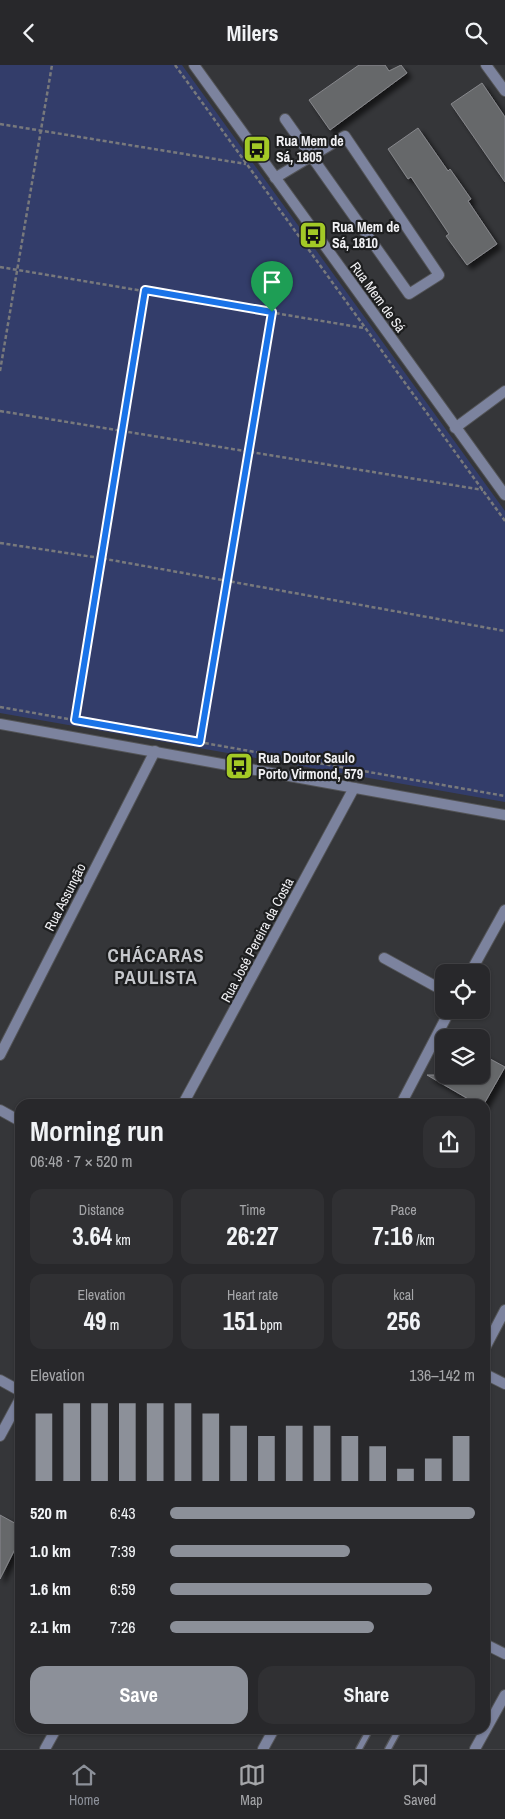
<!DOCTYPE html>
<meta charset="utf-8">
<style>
body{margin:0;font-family:"Archivo Narrow",sans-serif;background:#303033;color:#f1f3f6;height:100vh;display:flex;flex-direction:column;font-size:19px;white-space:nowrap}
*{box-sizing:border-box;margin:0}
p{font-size:16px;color:#a5a6a9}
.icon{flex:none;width:28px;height:28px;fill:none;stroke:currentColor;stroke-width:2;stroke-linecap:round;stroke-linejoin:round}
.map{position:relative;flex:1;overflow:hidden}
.sheet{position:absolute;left:15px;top:1034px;width:475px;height:635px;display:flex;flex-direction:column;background:#28282b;border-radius:15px;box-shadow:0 1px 4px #0004,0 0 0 1px #444447}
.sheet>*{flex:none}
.fabs{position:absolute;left:435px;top:899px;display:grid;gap:10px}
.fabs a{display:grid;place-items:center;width:55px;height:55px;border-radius:10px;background:#28282b;box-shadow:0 1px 4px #0004,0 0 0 1px #444447;font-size:25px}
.pin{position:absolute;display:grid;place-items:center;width:42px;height:42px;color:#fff;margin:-51px -21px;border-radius:50% 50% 50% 0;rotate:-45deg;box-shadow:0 0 5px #0007}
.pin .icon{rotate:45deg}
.round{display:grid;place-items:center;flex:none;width:52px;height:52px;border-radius:15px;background:#303033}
.head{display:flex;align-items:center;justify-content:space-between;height:85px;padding:0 15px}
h1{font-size:28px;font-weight:700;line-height:38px}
.stats{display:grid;grid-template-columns:repeat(3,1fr);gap:8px;height:85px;padding:5px 15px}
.stats div{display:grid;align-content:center;border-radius:12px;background:#303033;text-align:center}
.stats b{font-size:25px;font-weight:700}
.stats small{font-size:14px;font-weight:400}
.stats p{font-size:14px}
.chart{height:140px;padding:10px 15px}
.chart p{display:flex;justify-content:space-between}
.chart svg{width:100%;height:90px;margin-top:5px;stroke:#8c9099;stroke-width:6}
.button{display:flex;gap:10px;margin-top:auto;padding:10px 15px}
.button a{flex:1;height:58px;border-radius:15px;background:#8c9099;color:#fff;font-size:20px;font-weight:700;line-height:58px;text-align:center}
.button a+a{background:#303033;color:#f1f3f6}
ul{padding:0 15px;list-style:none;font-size:16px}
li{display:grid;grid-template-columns:80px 60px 1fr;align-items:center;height:38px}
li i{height:12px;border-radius:6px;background:#8c9099}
header{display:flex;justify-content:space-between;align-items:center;height:65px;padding:0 15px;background:#28282b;font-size:22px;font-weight:700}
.tabs{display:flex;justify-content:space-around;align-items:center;height:70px;border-top:1px solid #444447;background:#28282b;font-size:14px;color:#a5a6a9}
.tabs a{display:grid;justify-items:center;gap:2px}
.tabs .current{color:#8c9099}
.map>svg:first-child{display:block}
</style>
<header><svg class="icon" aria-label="back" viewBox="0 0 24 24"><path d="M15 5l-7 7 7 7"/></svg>Milers<svg class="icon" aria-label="search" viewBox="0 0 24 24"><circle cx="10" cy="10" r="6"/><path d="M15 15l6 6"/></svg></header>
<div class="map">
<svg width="505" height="1684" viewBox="0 0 505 1684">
<defs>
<filter id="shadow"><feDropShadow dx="4.5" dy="4.5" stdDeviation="2.5" flood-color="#0009"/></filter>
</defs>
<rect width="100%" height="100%" fill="#353639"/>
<!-- green -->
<path fill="#333d6a" d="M 0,0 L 182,0 L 505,446 L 505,737 L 0,648 Z"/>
<!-- building -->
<path fill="#66676a" stroke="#87888c" filter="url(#shadow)" d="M 359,0 L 385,0 L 389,6 L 401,0 L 407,8 L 330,65 L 309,35 Z
M 482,18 L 505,52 L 505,117 L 451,39 Z
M 418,63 L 448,106 L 450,104 L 471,134 L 468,136 L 497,179 L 467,200 L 446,171 L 449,169 L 411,112 L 408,114 L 388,84 Z
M 481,989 L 505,1002 L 484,1039 L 477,1039 L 427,1010 L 481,1010 Z
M 0,1450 L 20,1461 L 20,1474 L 0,1514 Z"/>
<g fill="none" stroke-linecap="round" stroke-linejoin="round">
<!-- service casing -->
<g stroke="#535457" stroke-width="8">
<path id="service" d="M 359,1684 L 370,1664
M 388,1684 L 399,1664"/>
</g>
<!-- minor casing -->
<g stroke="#535457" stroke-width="12">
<path id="minor" d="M 486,0 L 505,26
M 275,113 L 345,71 L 439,210 L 409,229 L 285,54
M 455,363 L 505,326
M 384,893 L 444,926
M 470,908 L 505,845
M 0,990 L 155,686
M 183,1039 L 354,723
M 401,1039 L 450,945
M 485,1283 L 505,1245
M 0,1315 L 20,1326
M 0,1371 L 20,1334
M 485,1579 L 505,1589
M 45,1684 L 56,1664
M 263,1684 L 274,1664
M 475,1684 L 505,1630"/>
</g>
<!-- tertiary casing -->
<g stroke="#535457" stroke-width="12">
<path id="tertiary" d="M 194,0 L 505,430
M 0,659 L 505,750
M 0,1045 L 20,1056
M 485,1309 L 505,1319"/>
</g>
<!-- path -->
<path stroke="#78797c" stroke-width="2.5" stroke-dasharray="4 2.5" stroke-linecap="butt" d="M 175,0 L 505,456
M 0,59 L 246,99
M 0,202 L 364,263
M 0,306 L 52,0
M 0,346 L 483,425
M 0,478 L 100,493 L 505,566
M 0,642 L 505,731
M 75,655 L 145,225
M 200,677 L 272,247"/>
<!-- service -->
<use href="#service" stroke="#7c839e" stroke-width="5.5"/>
<!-- minor -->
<use href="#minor" stroke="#7c839e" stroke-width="10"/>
<!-- tertiary -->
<use href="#tertiary" stroke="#7c839e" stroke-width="10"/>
</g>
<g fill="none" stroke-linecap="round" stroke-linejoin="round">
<!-- route casing -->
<g stroke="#fff" stroke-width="10">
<path id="route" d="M 145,225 L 272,247 L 200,677 L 75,655 Z"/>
</g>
<!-- route -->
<use href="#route" stroke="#1a73e8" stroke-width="6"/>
</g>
<!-- icons -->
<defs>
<g id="bus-square" transform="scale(1.4375)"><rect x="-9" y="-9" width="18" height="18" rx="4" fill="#a3c926" stroke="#1d1e1f"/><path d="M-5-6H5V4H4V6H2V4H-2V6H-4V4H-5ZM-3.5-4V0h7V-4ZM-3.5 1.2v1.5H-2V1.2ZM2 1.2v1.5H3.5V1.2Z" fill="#111"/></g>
</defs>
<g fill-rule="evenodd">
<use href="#bus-square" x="257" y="84"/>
<use href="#bus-square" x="313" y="170"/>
<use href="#bus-square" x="239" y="701"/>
</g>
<g text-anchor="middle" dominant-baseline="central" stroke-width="4.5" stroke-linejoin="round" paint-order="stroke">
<!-- poi labels -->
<g font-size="14" font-weight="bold" fill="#f1f1f4" stroke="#1d1e1f" text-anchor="start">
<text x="276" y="76">Rua Mem de<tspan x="276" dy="16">Sá, 1805</tspan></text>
<text x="332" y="162">Rua Mem de<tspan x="332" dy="16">Sá, 1810</tspan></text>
<text x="258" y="693">Rua Doutor Saulo<tspan x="258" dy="16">Porto Virmond, 579</tspan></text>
</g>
<!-- street labels -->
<g font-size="14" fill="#f1f1f4" stroke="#1d1e1f">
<text transform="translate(378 232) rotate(54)">Rua Mem de Sá</text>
<text transform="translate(65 832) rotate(-63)">Rua Assunção</text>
<text transform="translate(257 875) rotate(-62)">Rua José Pereira da Costa</text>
</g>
<!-- district labels -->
<g font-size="19" font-weight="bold" letter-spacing="1" fill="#c6c8cc" stroke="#1d1e1f">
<text x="156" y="890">CHÁCARAS<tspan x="156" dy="22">PAULISTA</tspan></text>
</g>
</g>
</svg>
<div class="fabs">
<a><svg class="icon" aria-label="locate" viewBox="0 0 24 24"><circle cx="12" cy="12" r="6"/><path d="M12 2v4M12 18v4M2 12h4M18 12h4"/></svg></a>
<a><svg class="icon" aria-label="layers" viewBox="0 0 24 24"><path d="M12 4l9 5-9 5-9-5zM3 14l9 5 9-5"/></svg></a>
</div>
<div class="pin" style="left:272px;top:247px;background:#1e9e55"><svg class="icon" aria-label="arrive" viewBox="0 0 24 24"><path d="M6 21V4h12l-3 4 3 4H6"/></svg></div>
<section class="sheet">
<div class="head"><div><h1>Morning run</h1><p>06:48 · 7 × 520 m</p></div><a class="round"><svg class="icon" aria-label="share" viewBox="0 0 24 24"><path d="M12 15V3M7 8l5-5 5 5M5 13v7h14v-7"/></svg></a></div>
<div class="stats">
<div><p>Distance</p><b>3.64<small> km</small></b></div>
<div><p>Time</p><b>26:27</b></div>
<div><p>Pace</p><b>7:16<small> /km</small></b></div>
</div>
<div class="stats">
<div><p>Elevation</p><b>49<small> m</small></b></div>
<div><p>Heart rate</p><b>151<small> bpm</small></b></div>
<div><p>kcal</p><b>256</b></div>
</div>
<div class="chart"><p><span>Elevation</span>136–142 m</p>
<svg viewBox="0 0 160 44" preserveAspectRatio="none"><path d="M5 44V11M15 44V6M25 44V6M35 44V6M45 44V6M55 44V6M65 44V11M75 44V17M85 44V22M95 44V17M105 44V17M115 44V22M125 44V27M135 44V38M145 44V33M155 44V22"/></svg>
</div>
<ul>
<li><b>520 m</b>6:43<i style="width:100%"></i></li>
<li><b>1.0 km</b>7:39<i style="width:59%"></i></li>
<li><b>1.6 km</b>6:59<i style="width:86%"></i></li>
<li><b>2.1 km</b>7:26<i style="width:67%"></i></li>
</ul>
<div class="button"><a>Save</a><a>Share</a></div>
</section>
</div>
<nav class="tabs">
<a class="current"><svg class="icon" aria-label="home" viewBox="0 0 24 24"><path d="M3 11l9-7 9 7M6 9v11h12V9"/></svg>Home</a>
<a><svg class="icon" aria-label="map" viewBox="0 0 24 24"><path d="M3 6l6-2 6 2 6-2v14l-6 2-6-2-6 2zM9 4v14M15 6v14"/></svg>Map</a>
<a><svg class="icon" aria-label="saved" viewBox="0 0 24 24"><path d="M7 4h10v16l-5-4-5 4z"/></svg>Saved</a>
</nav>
